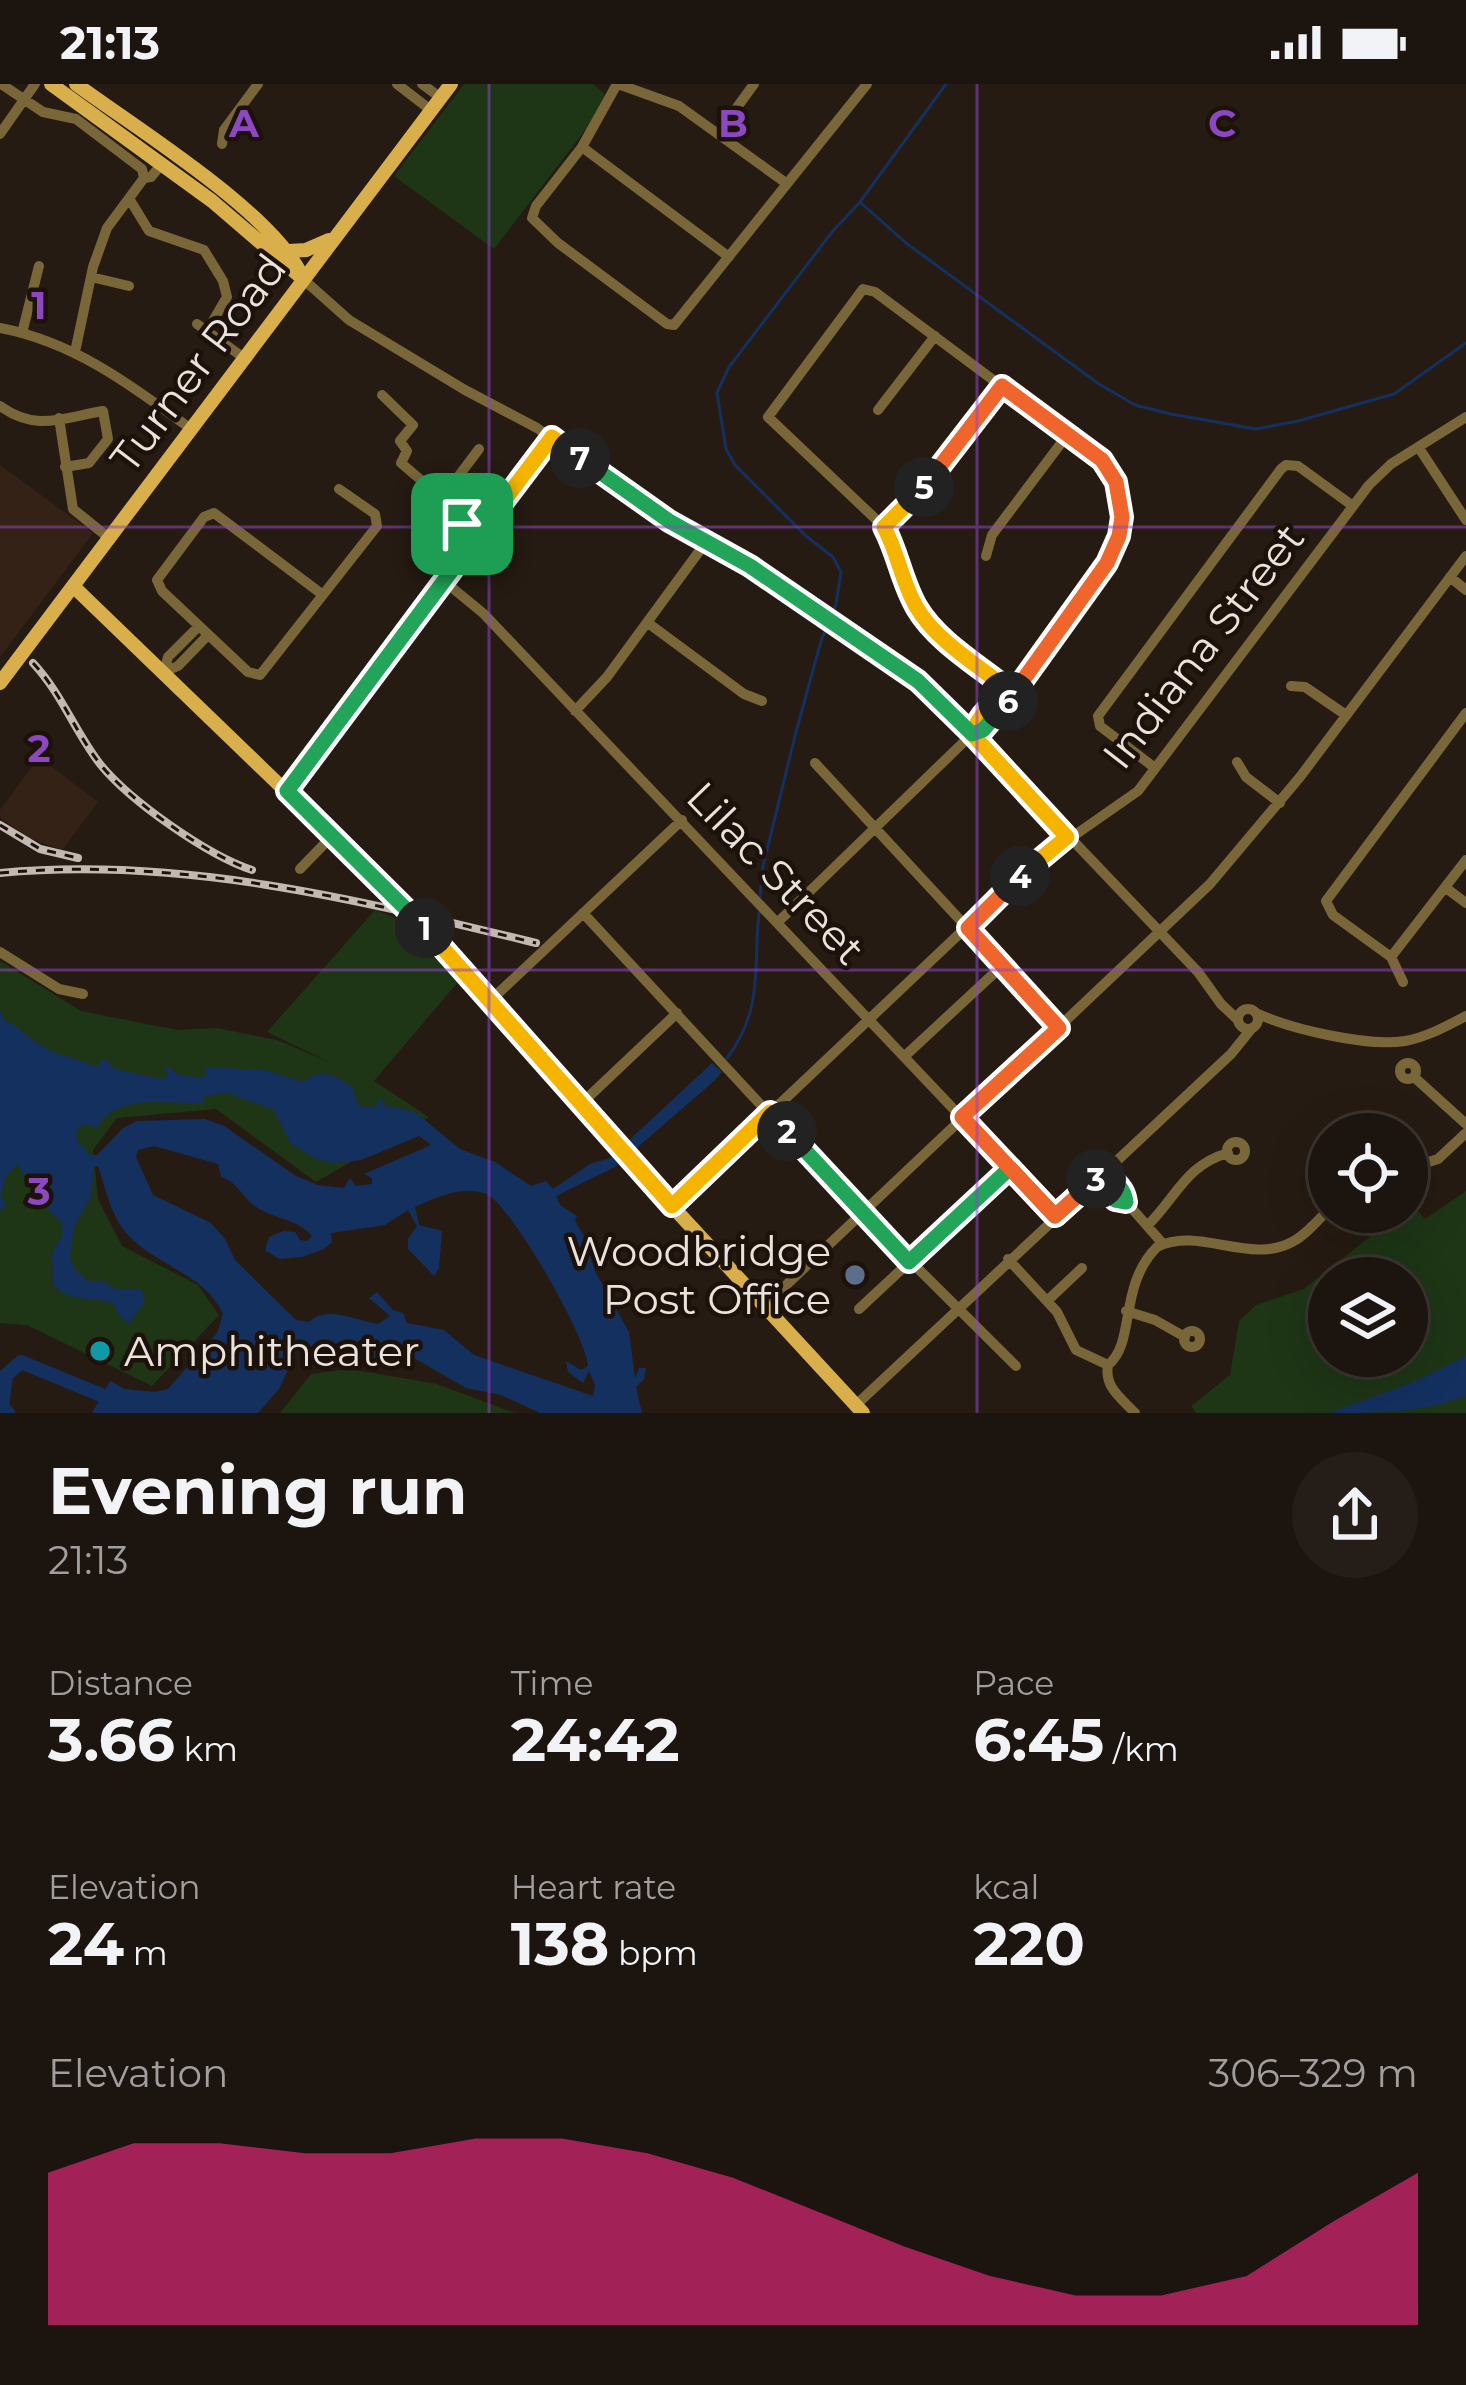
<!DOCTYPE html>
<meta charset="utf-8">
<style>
body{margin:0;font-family:Montserrat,sans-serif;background:#251d17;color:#f1f3f6;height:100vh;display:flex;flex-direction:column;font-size:45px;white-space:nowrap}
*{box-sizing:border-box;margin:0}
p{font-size:39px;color:#a09e9e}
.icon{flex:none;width:66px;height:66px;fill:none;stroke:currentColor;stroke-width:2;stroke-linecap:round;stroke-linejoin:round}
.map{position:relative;height:1329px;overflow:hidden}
.details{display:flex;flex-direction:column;background:#1c140e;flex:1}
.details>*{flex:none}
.tools{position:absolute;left:1308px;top:1029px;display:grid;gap:24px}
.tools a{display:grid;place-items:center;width:120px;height:120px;border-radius:50%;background:#1c140e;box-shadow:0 12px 48px #0002,0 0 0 3px #3a332e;font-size:60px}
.pin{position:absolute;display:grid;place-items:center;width:102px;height:102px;color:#fff;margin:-51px;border-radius:24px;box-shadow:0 6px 18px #0006}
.km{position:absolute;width:60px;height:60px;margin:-30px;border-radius:50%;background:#222;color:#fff;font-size:33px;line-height:60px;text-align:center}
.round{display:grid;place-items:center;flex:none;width:126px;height:126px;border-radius:63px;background:#251d17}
.headline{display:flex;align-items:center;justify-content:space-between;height:204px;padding:0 48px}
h1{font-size:66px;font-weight:700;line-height:90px}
.metrics{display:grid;grid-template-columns:repeat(3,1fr);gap:18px;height:204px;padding:12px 48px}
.metrics div{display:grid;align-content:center}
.metrics b{font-size:60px;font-weight:700}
.metrics small{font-size:33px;font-weight:400}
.metrics p{font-size:33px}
.chart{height:336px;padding:24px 48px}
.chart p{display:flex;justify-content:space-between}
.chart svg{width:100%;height:216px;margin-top:12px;fill:#db2777;opacity:.7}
.status{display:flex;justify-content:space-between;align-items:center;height:84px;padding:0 60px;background:#1c140e;direction:ltr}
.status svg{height:33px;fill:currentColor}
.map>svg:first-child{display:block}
</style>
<div class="status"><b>21:13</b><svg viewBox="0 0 49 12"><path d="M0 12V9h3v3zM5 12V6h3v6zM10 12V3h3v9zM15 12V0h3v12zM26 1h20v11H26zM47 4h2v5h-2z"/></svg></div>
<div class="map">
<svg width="1466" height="1329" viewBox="0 0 1466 1329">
<rect width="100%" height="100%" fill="#261b12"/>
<!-- built -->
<path fill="#332215" d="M 0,381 L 93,449 L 0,573 Z
M 39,673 L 98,718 L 62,766 L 27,753 L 0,733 L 0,726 Z"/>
<!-- green -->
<path fill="#1e3516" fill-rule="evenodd" d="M 464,0 L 593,0 L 605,10 L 593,36 L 494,165 L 394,92 Z
M 375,826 L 404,837 L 458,898 L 374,997 L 429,1033 L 316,1098 L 216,1025 L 117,1034 L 93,1066 L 98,1115 L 122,1162 L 198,1201 L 219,1231 L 152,1302 L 27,1241 L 0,1239 L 0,877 L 81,927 L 177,946 L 216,944 L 277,956 L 329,978 L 267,948 Z
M 1466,1107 L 1466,1329 L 1196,1329 L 1191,1322 L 1230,1291 L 1239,1237 L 1256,1221 L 1304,1205 L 1401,1128 L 1407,1128 L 1412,1120 L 1425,1135 ZM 1329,1194 L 1407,1194 L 1407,1272 L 1329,1272 Z
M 350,1285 L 437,1300 L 515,1329 L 280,1329 L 311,1290 Z"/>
<!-- water -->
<path fill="#14305f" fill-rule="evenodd" d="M 0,925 L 3,935 C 17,942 25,951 37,959 C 56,972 77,974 97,983 L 101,976 L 108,977 L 114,985 L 162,995 L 168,991 L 164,984 L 170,983 L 176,990 L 200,994 L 207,990 L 204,983 L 265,986 L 303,998 C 320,983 337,991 353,1004 L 358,1022 L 375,1023 L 381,1013 L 384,1021 L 415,1028 L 460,1065 L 495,1078 L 531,1102 L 546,1097 L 553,1105 L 590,1080 L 610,1074 L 712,979 L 722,988 L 714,997 L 615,1083 L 556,1112 L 560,1121 L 577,1132 L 575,1137 L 590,1162 L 595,1187 L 629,1248 L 635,1294 L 639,1284 L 646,1284 L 644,1295 L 636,1303 L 642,1329 L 540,1329 L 501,1311 L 466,1304 L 414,1274 C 400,1278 316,1270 303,1263 L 296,1269 L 279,1305 L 258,1329 L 92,1329 L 110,1297 L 125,1305 L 155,1308 L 168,1305 L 217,1249 L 223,1230 C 205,1190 157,1182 129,1152 C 111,1134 106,1105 98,1082 L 94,1083 L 91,1112 L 74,1144 L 70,1173 L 74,1184 L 87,1197 L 103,1197 C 118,1210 125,1205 141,1205 L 145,1217 L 129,1240 L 118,1231 L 114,1220 C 91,1211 71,1220 53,1201 L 52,1169 L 61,1153 L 62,1139 L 45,1122 L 17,1080 L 5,1093 L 1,1113 L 7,1120 L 0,1127 ZM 228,1009 L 274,1026 L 290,1059 L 316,1075 L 334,1079 L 361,1076 L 419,1052 L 431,1061 L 364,1090 L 372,1094 L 372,1100 L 356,1102 L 350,1094 L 344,1104 L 318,1101 L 296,1092 L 224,1042 L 205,1035 L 137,1037 L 123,1044 L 97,1071 L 90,1071 L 77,1056 L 76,1047 L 83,1040 L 97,1044 C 118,1007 167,1021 203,1019 L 203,1012 ZM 154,1062 L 218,1080 L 221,1093 C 238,1099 239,1108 251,1119 C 269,1135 296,1133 312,1152 L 307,1157 L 300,1156 L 295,1148 L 283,1147 L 269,1153 L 265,1166 L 279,1175 L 302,1173 L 324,1165 L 332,1158 L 331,1149 L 385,1141 L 408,1126 L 417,1142 L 408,1155 L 408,1165 L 434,1192 L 439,1184 L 442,1147 L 419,1141 L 415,1123 C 438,1113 461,1101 486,1110 C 510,1119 586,1252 588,1282 L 581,1286 L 566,1277 L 568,1288 L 583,1299 L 589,1287 L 595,1301 L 593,1312 L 474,1271 L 444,1246 L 407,1239 L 403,1229 L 393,1226 L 377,1208 L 369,1214 L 390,1232 L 378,1240 C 355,1236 327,1221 309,1238 L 296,1236 L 235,1176 L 225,1155 L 211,1139 L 153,1111 L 136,1073 L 138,1066 Z
M 1466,1272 L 1466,1312 C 1422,1329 1377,1329 1329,1329 L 1416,1297 Z"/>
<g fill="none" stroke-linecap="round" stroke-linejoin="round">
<!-- stream -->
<path stroke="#14305f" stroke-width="3" d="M 861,119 L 906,159 L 1099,300 L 1135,321 L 1171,330 L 1256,345 L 1298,337 L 1394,310 L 1466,259
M 760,813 L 763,782 L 796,648 L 821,557 L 836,520 L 841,488 L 833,473 L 806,452 L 735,381 L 726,365 L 717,309 L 729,283 L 832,148 L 860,118 L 946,0
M 727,974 C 764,925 753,884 759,829"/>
<!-- river -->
<path stroke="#14305f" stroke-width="14" d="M 8,1329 L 2,1322 L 6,1291 L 21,1278 L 145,1329"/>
<!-- minor -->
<path stroke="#796639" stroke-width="10" d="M 1,0 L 43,28 L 76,35 L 142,85 L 144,94
M 397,0 L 432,27
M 422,0 L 441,14
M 617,0 L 582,63 L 536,122 L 532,134 L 558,159 L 667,240 L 674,241 L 867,0
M 618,0 L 679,22 L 786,99
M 719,48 L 754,0
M 0,50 L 35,0
M 222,60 L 224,46 L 258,0
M 582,63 L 729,173
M 130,116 L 149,147 L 204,166 L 223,197 L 227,213 L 207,247
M 91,193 L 129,202
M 303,195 L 349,236 L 465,306 L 537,344 L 669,438 L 750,482 L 925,601 L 1198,888 L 1221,920 L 1238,936
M 197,240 L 244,274
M 0,244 C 74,258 131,301 191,345
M 22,249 L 39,182
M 75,268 L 93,183 L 107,144 L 144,94 L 151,93 L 160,82
M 382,311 L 413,341 L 400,357 L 407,367 L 401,379 L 442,414 L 463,445 L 476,454
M 0,322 C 36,348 62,334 103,327 L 108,355 L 89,379 L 65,383
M 878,326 L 935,252
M 59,334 L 73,425 L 109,454
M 1419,364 L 1466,436
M 442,414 L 479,365
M 884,443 L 913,416 L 1002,302
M 986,472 L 992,451 L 1068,350
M 1450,493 L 1466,506
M 444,497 L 484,530 L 1055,1132
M 323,511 L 214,429 L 204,433 L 157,496 L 162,507 L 248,588 L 260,591 L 377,442 L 375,430 L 339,405
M 648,539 L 744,610 L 762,617
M 164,588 L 168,573 L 199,542
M 164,588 L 178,582 L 208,551
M 1291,602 L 1305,603 L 1346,631
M 575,627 L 607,593 L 706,458
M 972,650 C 978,632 994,616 1011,608
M 1237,678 L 1246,693 L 1280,719
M 815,679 L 1059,943
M 1155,684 L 1100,642 L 1098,632 L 1281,385 L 1286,381 L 1298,382 L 1353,422
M 287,707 L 552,353
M 300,785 L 333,751
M 1446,804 L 1466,819
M 583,829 L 848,1115 L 1016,1282
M 778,838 L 972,650 C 989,644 1006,625 1011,608 C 1031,580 1052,553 1072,525 C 1107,478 1148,435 1102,377 L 875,208 L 863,205 L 768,333 L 884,443 L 900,475 L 910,511 L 925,536 L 1011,608
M 0,868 L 59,905 L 83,910
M 1391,873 L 1333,831 L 1326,817 L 1466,629
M 1391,873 L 1466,776
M 1391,873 L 1403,898
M 490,917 L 682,736
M1238 935a10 10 0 1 1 20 0a10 10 0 1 1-20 0Z
M 1256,929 C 1290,945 1367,963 1405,957 C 1427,953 1447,942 1466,932
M 906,971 L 1003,881
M1400 987a8 8 0 1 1 16 0a8 8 0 1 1-16 0Z
M 1414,993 L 1466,1040
M 581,1020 L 677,929
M1227 1067a9 9 0 1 1 18 0a9 9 0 1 1-18 0Z
M 1407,1085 L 1438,1075 L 1466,1049
M 1103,1089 L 1125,1107 L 1126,1118
M 1099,1092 L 1115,1116 L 1128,1120 L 1163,1160
M 1329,1098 L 1324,1105 L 1329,1114
M 672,1122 L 1032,781 L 1138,707 L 1369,401 L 1391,380 L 1466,333
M 1148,1141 C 1177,1112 1186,1081 1228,1069
M 1008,1175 L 1057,1228 L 1076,1266 L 1108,1281
M 1047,1217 L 1082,1184
M 764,1222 L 1210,800 L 1300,693 L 1466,472
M 859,1225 L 1010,1084
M 1126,1227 L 1155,1236 L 1185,1253
M1184 1255a8 8 0 1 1 16 0a8 8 0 1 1-16 0Z
M 1108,1281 C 1136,1259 1118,1202 1157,1163 C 1199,1142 1249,1181 1292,1158 C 1306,1151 1318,1136 1329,1125
M 1108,1281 C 1104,1303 1121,1314 1135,1329
M 857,1320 L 1231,970 L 1252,944"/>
<!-- major -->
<path stroke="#d8af4a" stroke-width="14" d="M 51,0 L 212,117 L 303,195
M 76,0 C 137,45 269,126 301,190
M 289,167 L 306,166 L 329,156
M 73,502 L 412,829 L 672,1122 L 863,1329
M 0,599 L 451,0"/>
<!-- rail casing -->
<g stroke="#c2b9b3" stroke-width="8">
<path id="rail" d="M 33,579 C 62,610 75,648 100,680 C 130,717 207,771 252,786
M 0,741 L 40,765 L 78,774
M 0,789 C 183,772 359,816 536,859"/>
</g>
<!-- rail -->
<use href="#rail" stroke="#1d1209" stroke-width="3" stroke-dasharray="9" stroke-linecap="butt"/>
</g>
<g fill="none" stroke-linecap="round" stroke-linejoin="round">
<!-- split-1 casing -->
<g stroke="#fff" stroke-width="24">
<path id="split-1" d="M 425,844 L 287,707 L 476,454 L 463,445 L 462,440"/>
</g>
<!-- split-2 casing -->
<g stroke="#fff" stroke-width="24">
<path id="split-2" d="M 425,844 L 672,1122 L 770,1028 L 787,1047"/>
</g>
<!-- split-3 casing -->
<g stroke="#fff" stroke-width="24">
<path id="split-3" d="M 787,1047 L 909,1178 L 1010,1084 L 1055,1132 L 1100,1092 L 1115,1116 L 1126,1118 C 1124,1103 1115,1098 1103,1089 L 1096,1095"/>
</g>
<!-- split-4 casing -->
<g stroke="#fff" stroke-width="24">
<path id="split-4" d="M 1020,792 L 968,844 L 1059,944 L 962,1033 L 1055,1132 L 1096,1095"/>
</g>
<!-- split-5 casing -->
<g stroke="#fff" stroke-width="24">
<path id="split-5" d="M 924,403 L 884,443 C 898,469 902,499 917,524 C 937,558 981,583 1011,608 C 994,616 978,632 972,650 L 1067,753 L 1020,792"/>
</g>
<!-- split-6 casing -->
<g stroke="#fff" stroke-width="24">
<path id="split-6" d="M 924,403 L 1002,302 L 1102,376 L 1116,398 L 1122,433 L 1119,452 L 1107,479 L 1008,617"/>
</g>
<!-- split-7 casing -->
<g stroke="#fff" stroke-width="24">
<path id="split-7" d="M 580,374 L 669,437 L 750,482 L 918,597 L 972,650 L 983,646 L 1008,617"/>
</g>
<!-- split-8 casing -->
<g stroke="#fff" stroke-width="24">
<path id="split-8" d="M 462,440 L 467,438 L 481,447 L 552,353 L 580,374"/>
</g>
<!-- split-1 -->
<use href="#split-1" stroke="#22a559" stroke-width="15"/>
<!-- split-2 -->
<use href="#split-2" stroke="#f5b400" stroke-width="15"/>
<!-- split-3 -->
<use href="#split-3" stroke="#22a559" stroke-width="15"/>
<!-- split-4 -->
<use href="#split-4" stroke="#f0652b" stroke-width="15"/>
<!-- split-5 -->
<use href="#split-5" stroke="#f5b400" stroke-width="15"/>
<!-- split-6 -->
<use href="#split-6" stroke="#f0652b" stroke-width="15"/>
<!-- split-7 -->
<use href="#split-7" stroke="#22a559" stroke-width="15"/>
<!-- split-8 -->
<use href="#split-8" stroke="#f5b400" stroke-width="15"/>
</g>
<!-- grid -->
<path fill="none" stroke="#8c47c3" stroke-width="3" stroke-opacity="0.55" d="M 489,0 L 489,1329M 977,0 L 977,1329M 0,443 L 1466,443M 0,886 L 1466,886"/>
<!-- markers -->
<circle fill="#5c6f8a" stroke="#1d1209" stroke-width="4.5" cx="855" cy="1191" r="12"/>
<circle fill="#0f9aa8" stroke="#1d1209" stroke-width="4.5" cx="100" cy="1267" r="12"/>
<g text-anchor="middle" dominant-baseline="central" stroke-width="9" stroke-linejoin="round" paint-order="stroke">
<!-- street labels -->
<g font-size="42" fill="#eae2dc" stroke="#1d1209">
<text transform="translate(198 279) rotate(-53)">Turner Road</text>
<text transform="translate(1203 562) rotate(-52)">Indiana Street</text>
<text transform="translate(776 789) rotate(46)">Lilac Street</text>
</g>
<!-- poi labels -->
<g font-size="42" fill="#eae2dc" stroke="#1d1209" text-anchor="end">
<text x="831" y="1167">Woodbridge<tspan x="831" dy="48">Post Office</tspan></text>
<text x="124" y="1267" text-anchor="start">Amphitheater</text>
</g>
</g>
<g font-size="39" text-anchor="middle" font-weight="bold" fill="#8c47c3" stroke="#1d1209" stroke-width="9" stroke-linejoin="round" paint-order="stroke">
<text x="244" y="53">A</text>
<text x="733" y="53">B</text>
<text x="1222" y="53">C</text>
<text x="39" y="235">1</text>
<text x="39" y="678">2</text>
<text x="39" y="1121">3</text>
</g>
</svg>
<div class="tools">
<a><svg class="icon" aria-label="locate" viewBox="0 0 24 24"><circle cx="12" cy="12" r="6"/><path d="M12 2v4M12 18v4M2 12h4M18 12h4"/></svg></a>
<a><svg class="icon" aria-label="layers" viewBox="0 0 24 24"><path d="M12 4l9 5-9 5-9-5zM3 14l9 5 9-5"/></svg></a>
</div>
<div class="pin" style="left:462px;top:440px;background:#1e9e55"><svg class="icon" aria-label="arrive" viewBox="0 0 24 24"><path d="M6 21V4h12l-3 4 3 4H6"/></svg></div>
<b class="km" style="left:425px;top:844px">1</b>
<b class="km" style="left:787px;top:1047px">2</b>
<b class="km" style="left:1096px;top:1095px">3</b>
<b class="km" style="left:1020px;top:792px">4</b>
<b class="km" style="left:924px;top:403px">5</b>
<b class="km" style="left:1008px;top:617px">6</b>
<b class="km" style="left:580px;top:374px">7</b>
</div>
<section class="details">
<div class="headline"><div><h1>Evening run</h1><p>21:13</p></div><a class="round"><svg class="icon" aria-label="share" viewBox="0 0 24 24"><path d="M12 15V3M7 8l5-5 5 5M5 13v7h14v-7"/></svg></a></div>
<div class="metrics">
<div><p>Distance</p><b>3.66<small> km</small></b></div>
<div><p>Time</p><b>24:42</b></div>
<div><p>Pace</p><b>6:45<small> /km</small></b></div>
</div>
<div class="metrics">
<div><p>Elevation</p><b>24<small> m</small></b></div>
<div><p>Heart rate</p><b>138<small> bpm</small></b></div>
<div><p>kcal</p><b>220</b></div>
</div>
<div class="chart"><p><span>Elevation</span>306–329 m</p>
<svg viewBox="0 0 160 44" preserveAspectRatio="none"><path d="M0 44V13L10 7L20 7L30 9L40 9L50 6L60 6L70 9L80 14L90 21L100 28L110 34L120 38L130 38L140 34L150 23L160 13V44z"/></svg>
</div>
</section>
